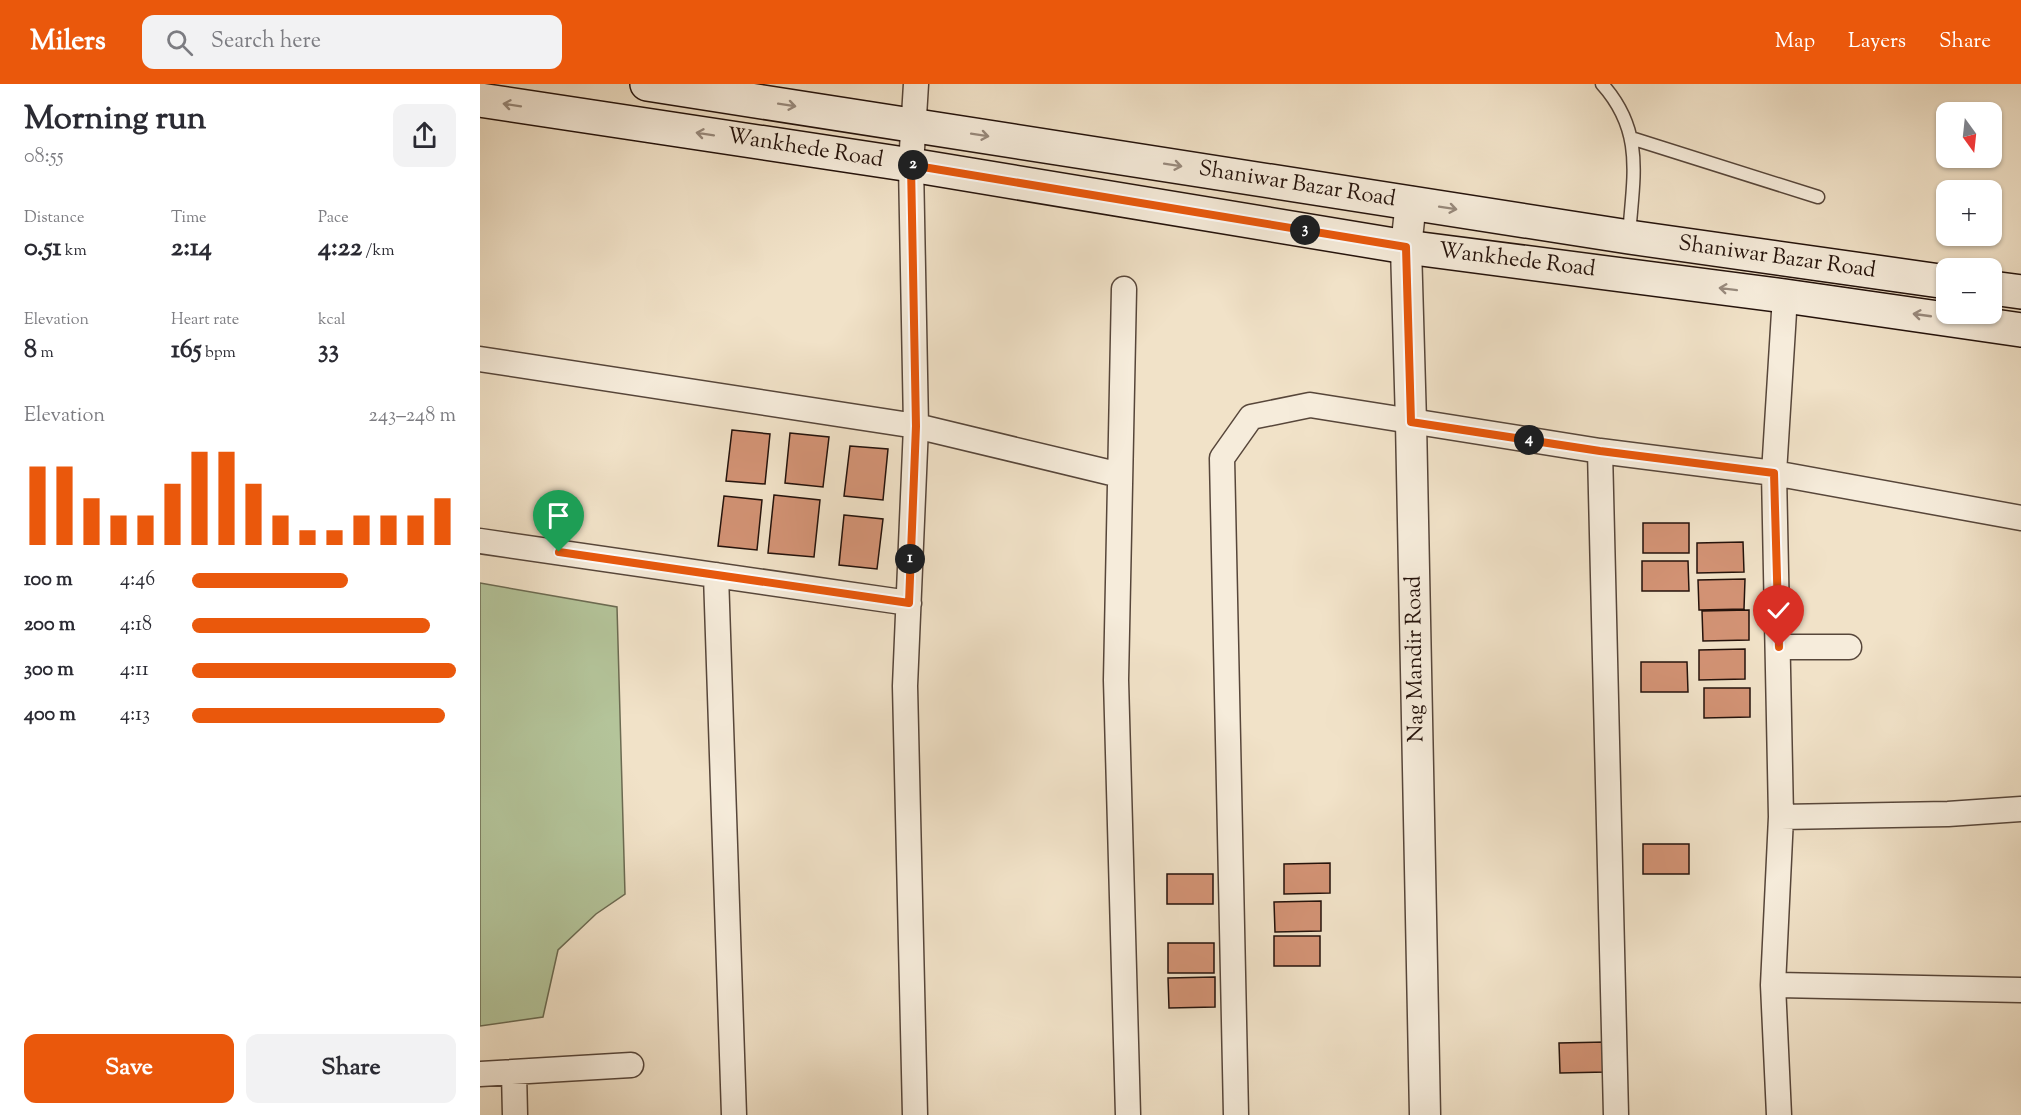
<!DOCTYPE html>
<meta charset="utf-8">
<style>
body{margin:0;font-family:"Sorts Mill Goudy",serif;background:#f2f2f3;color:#2b2b33;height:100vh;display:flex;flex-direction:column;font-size:22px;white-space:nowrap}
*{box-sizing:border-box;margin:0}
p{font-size:20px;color:#7c7c81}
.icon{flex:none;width:33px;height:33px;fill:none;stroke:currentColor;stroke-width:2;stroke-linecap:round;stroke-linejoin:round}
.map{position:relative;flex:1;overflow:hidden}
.panel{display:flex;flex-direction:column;background:#fff;width:480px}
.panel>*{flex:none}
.needle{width:39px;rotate:165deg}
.tools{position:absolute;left:1456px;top:18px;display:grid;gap:12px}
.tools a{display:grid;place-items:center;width:66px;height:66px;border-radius:12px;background:#fff;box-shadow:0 2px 4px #0004;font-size:30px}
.pin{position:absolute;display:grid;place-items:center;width:51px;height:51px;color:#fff;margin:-62px -26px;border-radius:50% 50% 50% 0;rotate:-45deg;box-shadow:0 0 6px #0007}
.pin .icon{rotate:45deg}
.km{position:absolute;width:30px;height:30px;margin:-15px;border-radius:50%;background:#222;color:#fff;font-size:16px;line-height:30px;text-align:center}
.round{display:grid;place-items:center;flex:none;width:63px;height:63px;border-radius:12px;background:#f2f2f3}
.overview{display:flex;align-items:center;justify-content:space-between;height:102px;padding:0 24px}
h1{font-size:33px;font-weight:700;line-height:45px}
.stats{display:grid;grid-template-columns:repeat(3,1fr);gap:9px;height:102px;padding:6px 24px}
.stats div{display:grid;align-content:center}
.stats b{font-size:26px;font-weight:700}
.stats small{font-size:16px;font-weight:400}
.stats p{font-size:16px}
.chart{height:168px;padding:12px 24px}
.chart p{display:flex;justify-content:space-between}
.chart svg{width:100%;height:108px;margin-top:6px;stroke:#ea580c;stroke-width:6}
.primary-button{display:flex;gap:12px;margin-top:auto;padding:12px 24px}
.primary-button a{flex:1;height:69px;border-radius:12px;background:#ea580c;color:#fff;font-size:24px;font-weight:700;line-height:69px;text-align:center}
.primary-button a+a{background:#f2f2f3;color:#2b2b33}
ul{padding:0 24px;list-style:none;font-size:20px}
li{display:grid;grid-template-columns:96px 72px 1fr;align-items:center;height:45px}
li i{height:15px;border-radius:8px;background:#ea580c}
header{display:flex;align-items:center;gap:36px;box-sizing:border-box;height:84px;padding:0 30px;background:#ea580c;color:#fff}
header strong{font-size:28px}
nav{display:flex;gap:33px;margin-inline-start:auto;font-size:21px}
.search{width:420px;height:54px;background:#f2f2f3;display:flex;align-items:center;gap:15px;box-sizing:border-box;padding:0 21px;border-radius:12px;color:#7c7c81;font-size:22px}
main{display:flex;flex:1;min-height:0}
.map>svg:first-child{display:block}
</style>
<header>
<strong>Milers</strong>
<div class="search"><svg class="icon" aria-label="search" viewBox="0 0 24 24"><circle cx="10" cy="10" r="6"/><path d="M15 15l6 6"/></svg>Search here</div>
<nav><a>Map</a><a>Layers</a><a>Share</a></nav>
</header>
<main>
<section class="panel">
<div class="overview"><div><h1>Morning run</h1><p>08:55</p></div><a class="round"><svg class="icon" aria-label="share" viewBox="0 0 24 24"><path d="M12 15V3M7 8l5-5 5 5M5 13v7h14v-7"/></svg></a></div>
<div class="stats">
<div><p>Distance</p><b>0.51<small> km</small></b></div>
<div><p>Time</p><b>2:14</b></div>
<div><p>Pace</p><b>4:22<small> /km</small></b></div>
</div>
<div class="stats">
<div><p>Elevation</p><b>8<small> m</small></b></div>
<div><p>Heart rate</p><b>165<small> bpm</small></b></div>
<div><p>kcal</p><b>33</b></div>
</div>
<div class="chart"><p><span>Elevation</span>243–248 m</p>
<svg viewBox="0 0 160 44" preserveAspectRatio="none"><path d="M5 44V12M15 44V12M25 44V25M35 44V32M45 44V32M55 44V19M65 44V6M75 44V6M85 44V19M95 44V32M105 44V38M115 44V38M125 44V32M135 44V32M145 44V32M155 44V25"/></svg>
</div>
<ul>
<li><b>100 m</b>4:46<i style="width:59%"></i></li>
<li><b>200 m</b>4:18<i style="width:90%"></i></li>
<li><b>300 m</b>4:11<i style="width:100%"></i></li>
<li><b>400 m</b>4:13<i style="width:96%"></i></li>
</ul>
<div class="primary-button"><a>Save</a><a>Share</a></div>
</section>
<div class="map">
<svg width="1541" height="1031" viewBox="0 0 1541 1031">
<rect width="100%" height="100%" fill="#f1e2c8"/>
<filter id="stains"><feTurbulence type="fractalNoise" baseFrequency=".00333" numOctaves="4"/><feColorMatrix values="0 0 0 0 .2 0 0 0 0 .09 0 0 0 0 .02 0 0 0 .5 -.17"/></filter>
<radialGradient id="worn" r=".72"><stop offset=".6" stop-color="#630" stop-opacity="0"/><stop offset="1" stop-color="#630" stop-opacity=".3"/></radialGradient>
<!-- green -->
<path fill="#b4c49a" stroke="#6c6b52" stroke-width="1.5" d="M 0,499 L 137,523 L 145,810 L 116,830 L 78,866 L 63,933 L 0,942 Z"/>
<!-- building -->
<path fill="#d39375" stroke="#24120b" stroke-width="1.5" d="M 252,346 L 290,350 L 285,400 L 246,397 Z
M 310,349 L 349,353 L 343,403 L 305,399 Z
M 370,362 L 408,365 L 403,416 L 364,412 Z
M 294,411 L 340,416 L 334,473 L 288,469 Z
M 244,412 L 282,416 L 277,466 L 238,462 Z
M 364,431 L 403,435 L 397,485 L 359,481 Z
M 1163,439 L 1209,439 L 1209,469 L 1163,469 Z
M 1263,458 L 1264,488 L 1217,489 L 1217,459 Z
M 1162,477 L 1208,477 L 1209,507 L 1162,507 Z
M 1265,495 L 1264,525 L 1219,526 L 1218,496 Z
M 1269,526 L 1269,556 L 1223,557 L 1222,527 Z
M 1265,565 L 1265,595 L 1219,596 L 1219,566 Z
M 1161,578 L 1207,578 L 1208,608 L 1161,608 Z
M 1224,604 L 1270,604 L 1270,633 L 1224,634 Z
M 1163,760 L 1209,760 L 1209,790 L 1163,790 Z
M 850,779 L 850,809 L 804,810 L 804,780 Z
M 687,790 L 733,790 L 733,820 L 687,820 Z
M 841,817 L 841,847 L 795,848 L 794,818 Z
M 794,852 L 840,852 L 840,882 L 794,882 Z
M 688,859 L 734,859 L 734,889 L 688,889 Z
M 735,893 L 735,923 L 689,924 L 688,894 Z
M 1126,958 L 1126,988 L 1080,989 L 1079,959 Z"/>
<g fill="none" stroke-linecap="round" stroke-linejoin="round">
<!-- service casing -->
<g stroke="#57463a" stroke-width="15">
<path id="service" d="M 1122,0 C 1165,48 1153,93 1149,152
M 1151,54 L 1338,113"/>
</g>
<!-- minor casing -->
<g stroke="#57463a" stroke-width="27">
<path id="minor" d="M 644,205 L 636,596 L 648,1031
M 0,275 L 436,342 L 640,391
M 0,457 L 429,519
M 236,491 L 254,1031
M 1299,563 L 1369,563
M 1301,733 L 1468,730 L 1541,725
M 1293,901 L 1541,906
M 34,988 L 35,1031
M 0,990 L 151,981
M 435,1031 L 425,602 L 436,342 L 431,81 L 436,0
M 756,1031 L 742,374 L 771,333 L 830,321 L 1120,367
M 1136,1031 L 1120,367 L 1294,389 L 1305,212
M 1299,1031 L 1293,901 L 1301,733 L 1294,389 L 1541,434"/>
</g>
<!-- tertiary casing -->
<g stroke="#57463a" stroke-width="33">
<path id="tertiary" d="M 931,118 L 926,163 L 931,338 L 945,1031"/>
</g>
<!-- secondary casing -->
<g stroke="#24120b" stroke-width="36">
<path id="secondary" d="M 167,0 L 1149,153 L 1467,198
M 0,16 L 431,81 L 926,163 L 1305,212 L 1541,246
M 1512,204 L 1541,208"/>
</g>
<!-- service -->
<use href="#service" stroke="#f6ecdb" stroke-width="12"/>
<!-- minor -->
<use href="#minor" stroke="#f6ecdb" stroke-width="24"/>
<!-- tertiary -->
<use href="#tertiary" stroke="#f6ecdb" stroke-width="30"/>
<!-- secondary -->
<use href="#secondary" stroke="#f6ecdb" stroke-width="33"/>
</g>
<!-- one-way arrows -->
<defs><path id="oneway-shaft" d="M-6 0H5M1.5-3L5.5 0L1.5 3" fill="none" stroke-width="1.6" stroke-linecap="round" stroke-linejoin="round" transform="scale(1.5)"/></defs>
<g stroke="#988a7d">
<use href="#oneway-shaft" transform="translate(32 21) rotate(-171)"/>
<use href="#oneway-shaft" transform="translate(307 21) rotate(9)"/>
<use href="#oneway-shaft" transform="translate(225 50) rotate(-171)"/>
<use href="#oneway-shaft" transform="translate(500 51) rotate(9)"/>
<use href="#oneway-shaft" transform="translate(693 81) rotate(9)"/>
<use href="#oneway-shaft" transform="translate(968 124) rotate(9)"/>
<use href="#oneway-shaft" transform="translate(1248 205) rotate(-173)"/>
<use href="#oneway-shaft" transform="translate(1442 231) rotate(-172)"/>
</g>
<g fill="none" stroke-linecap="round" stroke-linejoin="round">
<!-- route casing -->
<g stroke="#fff" stroke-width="12">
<path id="route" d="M 79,468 L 429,519 L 436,342 L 431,81 L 926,163 L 931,338 L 1120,367 L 1294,389 L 1299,563"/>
</g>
<!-- route -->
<use href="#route" stroke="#ea580c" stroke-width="8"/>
</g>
<g text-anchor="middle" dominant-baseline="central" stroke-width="4.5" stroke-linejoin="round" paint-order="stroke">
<!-- street labels -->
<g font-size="22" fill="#24120b" stroke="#f6ecdb">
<text transform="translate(325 65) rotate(9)">Wankhede Road</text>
<text transform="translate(817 101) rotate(9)">Shaniwar Bazar Road</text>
<text transform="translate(1297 174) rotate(8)">Shaniwar Bazar Road</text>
<text transform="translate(1037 177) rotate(7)">Wankhede Road</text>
<text transform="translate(936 575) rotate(-91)">Nag Mandir Road</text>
</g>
</g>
<rect width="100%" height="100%" filter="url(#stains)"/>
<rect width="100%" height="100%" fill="url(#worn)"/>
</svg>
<div class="tools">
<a><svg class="needle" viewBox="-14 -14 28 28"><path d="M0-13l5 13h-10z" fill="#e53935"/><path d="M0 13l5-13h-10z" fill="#7c7c81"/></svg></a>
<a>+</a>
<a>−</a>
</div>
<div class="pin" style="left:79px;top:468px;background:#1e9e55"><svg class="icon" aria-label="arrive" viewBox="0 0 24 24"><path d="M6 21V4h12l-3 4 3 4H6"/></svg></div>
<div class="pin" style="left:1299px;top:563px;background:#d93025"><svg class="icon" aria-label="check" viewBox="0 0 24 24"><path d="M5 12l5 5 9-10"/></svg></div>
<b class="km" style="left:430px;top:475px">1</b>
<b class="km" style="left:433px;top:81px">2</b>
<b class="km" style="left:825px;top:146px">3</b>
<b class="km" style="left:1049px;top:356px">4</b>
</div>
</main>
